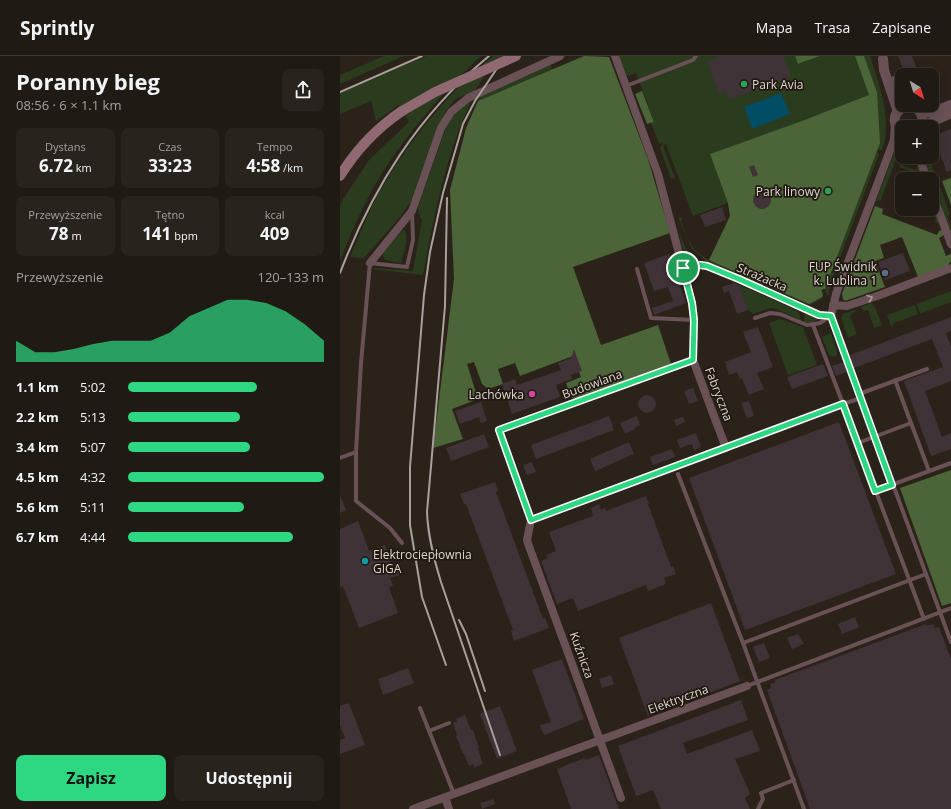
<!DOCTYPE html>
<html lang="pl">
<meta charset="utf-8">
<style>
body{margin:0;font-family:"Open Sans",sans-serif;background:#28231d;color:#f1f3f6;height:100vh;display:flex;flex-direction:column;font-size:15px;white-space:nowrap}
*{box-sizing:border-box;margin:0}
p{font-size:13px;color:#a2a1a0}
.icon{flex:none;width:22px;height:22px;fill:none;stroke:currentColor;stroke-width:2;stroke-linecap:round;stroke-linejoin:round}
.map{position:relative;flex:1;overflow:hidden}
.drawer{display:flex;flex-direction:column;background:#201a14;width:340px}
.drawer>*{flex:none}
.needle{width:26px;rotate:142deg}
.fabs{position:absolute;left:555px;top:12px;display:grid;gap:8px}
.fabs a{display:grid;place-items:center;width:44px;height:44px;border-radius:8px;background:#201a14;box-shadow:0 2px 10px #0003,0 0 0 1px #3d3834;font-size:20px}
.pin{position:absolute;display:grid;place-items:center;width:34px;height:34px;color:#fff;margin:-17px;border:2px solid #fff;border-radius:50%;box-shadow:0 1px 4px #0007}
.round{display:grid;place-items:center;flex:none;width:42px;height:42px;border-radius:8px;background:#28231d}
.overview{display:flex;align-items:center;justify-content:space-between;height:68px;padding:0 16px}
h1{font-size:22px;font-weight:700;line-height:30px}
.stats{display:grid;grid-template-columns:repeat(3,1fr);gap:6px;height:68px;padding:4px 16px}
.stats div{display:grid;align-content:center;border-radius:8px;background:#28231d;text-align:center}
.stats b{font-size:17px;font-weight:700}
.stats small{font-size:11px;font-weight:400}
.stats p{font-size:11px}
.chart{height:112px;padding:8px 16px}
.chart p{display:flex;justify-content:space-between}
.chart svg{width:100%;height:72px;margin-top:4px;fill:#2ed883;opacity:.7}
.primary-button{display:flex;gap:8px;margin-top:auto;padding:8px 16px}
.primary-button a{flex:1;height:46px;border-radius:8px;background:#2ed883;color:#111;font-size:16px;font-weight:700;line-height:46px;text-align:center}
.primary-button a+a{background:#28231d;color:#f1f3f6}
ul{padding:0 16px;list-style:none;font-size:13px}
li{display:grid;grid-template-columns:64px 48px 1fr;align-items:center;height:30px}
li i{height:10px;border-radius:5px;background:#2ed883}
header{display:flex;align-items:center;gap:24px;box-sizing:border-box;height:56px;padding:0 20px;background:#201a14;border-bottom:1px solid #3d3834}
header strong{font-size:19px}
nav{display:flex;gap:22px;margin-inline-start:auto;font-size:14px}
main{display:flex;flex:1;min-height:0}
.map>svg:first-child{display:block}
</style>
<header>
<strong>Sprintly</strong>
<nav><a>Mapa</a><a>Trasa</a><a>Zapisane</a></nav>
</header>
<main>
<section class="drawer">
<div class="overview"><div><h1>Poranny bieg</h1><p>08:56 · 6 × 1.1 km</p></div><a class="round"><svg class="icon" aria-label="share" viewBox="0 0 24 24"><path d="M12 15V3M7 8l5-5 5 5M5 13v7h14v-7"/></svg></a></div>
<div class="stats">
<div><p>Dystans</p><b>6.72<small> km</small></b></div>
<div><p>Czas</p><b>33:23</b></div>
<div><p>Tempo</p><b>4:58<small> /km</small></b></div>
</div>
<div class="stats">
<div><p>Przewyższenie</p><b>78<small> m</small></b></div>
<div><p>Tętno</p><b>141<small> bpm</small></b></div>
<div><p>kcal</p><b>409</b></div>
</div>
<div class="chart"><p><span>Przewyższenie</span>120–133 m</p>
<svg viewBox="0 0 160 44" preserveAspectRatio="none"><path d="M0 44V31L10 38L20 38L30 36L40 33L50 31L60 31L70 31L80 26L90 16L100 11L110 6L120 6L130 8L140 13L150 21L160 31V44z"/></svg>
</div>
<ul>
<li><b>1.1 km</b>5:02<i style="width:66%"></i></li>
<li><b>2.2 km</b>5:13<i style="width:57%"></i></li>
<li><b>3.4 km</b>5:07<i style="width:62%"></i></li>
<li><b>4.5 km</b>4:32<i style="width:100%"></i></li>
<li><b>5.6 km</b>5:11<i style="width:59%"></i></li>
<li><b>6.7 km</b>4:44<i style="width:84%"></i></li>
</ul>
<div class="primary-button"><a>Zapisz</a><a>Udostępnij</a></div>
</section>
<div class="map">
<svg width="611" height="753" viewBox="0 0 611 753">
<rect width="100%" height="100%" fill="#2b221a"/>
<!-- green -->
<path fill="#2b3c1e" d="M 44,0 L 64,0 L 0,28 L 0,19 Z
M 86,0 L 141,0 C 104,34 72,72 44,114 C 26,142 12,174 0,205 L 0,149 L 3,143 L 29,104 L 69,66 L 59,49 L 36,65 L 31,45 L 0,58 L 0,37 Z
M 153,0 L 163,0 L 146,18 L 134,35 L 115,43 L 106,55 L 92,85 L 71,145 L 60,161 L 24,202 L 10,201 C 18,183 25,165 33,148 C 62,93 105,39 153,0 Z
M 279,0 L 455,0 L 459,8 L 480,0 L 515,0 L 529,39 L 537,36 L 524,0 L 530,0 C 539,29 553,64 542,94 L 538,93 L 537,96 L 539,98 L 490,229 L 489,239 L 487,239 L 485,233 L 482,233 L 483,242 L 470,249 L 382,211 L 365,206 L 363,202 L 352,193 L 338,161 L 342,162 L 341,166 C 349,185 350,193 369,204 L 390,160 L 388,147 L 353,160 L 326,88 L 323,90 L 335,122 L 331,123 L 320,91 L 323,89 L 322,87 L 319,88 L 311,67 L 314,65 L 296,17 L 287,20 Z
M 210,8 L 213,14 L 138,45 L 142,39 Z
M 133,42 C 106,96 94,161 83,219 L 32,213 L 35,212 L 73,215 L 82,164 L 79,158 L 78,151 L 108,66 L 114,56 Z
M 557,94 L 562,95 L 562,99 L 558,97 L 541,144 L 536,145 L 555,95 Z
M 583,101 L 589,101 L 596,121 L 593,122 L 590,120 Z
M 560,109 L 576,114 L 577,110 L 579,110 L 583,123 L 577,123 L 579,118 L 559,111 Z
M 598,125 L 610,159 L 607,160 L 611,170 L 611,175 L 610,175 L 592,128 Z
M 572,153 L 579,153 L 591,158 L 592,154 L 594,153 L 599,165 L 598,167 L 595,166 L 596,162 Z
M 63,174 L 65,174 C 69,184 63,197 61,207 L 45,204 L 42,197 Z
M 339,177 L 347,194 L 360,206 L 348,203 L 344,197 Z
M 399,229 L 456,254 L 459,258 L 461,264 L 436,253 L 430,252 L 413,258 L 408,254 Z
M 611,235 L 611,246 L 580,258 L 577,248 Z
M 531,247 L 534,249 L 542,269 L 534,272 L 528,254 L 524,255 L 521,252 L 521,251 Z
M 575,249 L 578,258 L 554,267 L 553,270 L 551,270 L 547,259 Z
M 515,254 L 516,255 L 510,260 L 517,278 L 508,282 L 501,261 L 503,258 Z
M 466,257 L 474,260 L 477,264 L 472,266 L 464,266 L 464,261 Z
M 440,263 L 463,271 L 477,309 L 448,319 L 429,267 Z
M 491,277 L 497,295 L 497,299 L 493,301 L 489,299 L 482,281 Z"/>
<!-- forest -->
<path fill="#4b6438" d="M 244,0 L 269,1 L 308,103 L 330,177 L 233,211 L 261,289 L 318,269 L 331,308 L 234,343 L 230,340 L 226,327 L 241,321 L 233,300 L 180,320 L 175,307 L 158,313 L 163,328 L 148,333 L 142,328 L 134,306 L 127,308 L 138,343 L 112,353 L 123,383 L 93,392 L 114,223 L 110,134 L 126,72 L 138,45 Z
M 455,0 L 480,0 L 458,8 Z
M 515,0 L 524,0 L 537,36 L 540,87 L 486,230 L 485,233 L 481,234 L 483,239 L 482,241 L 469,248 L 369,204 L 390,160 L 388,147 L 370,98 L 462,65 L 529,39 Z
M 302,35 L 314,66 L 307,68 L 295,38 Z
M 611,122 L 611,149 L 602,125 Z
M 535,150 L 543,153 L 542,158 L 597,179 L 599,175 L 602,174 L 604,179 L 599,182 L 606,200 L 611,198 L 611,205 L 607,210 L 578,221 L 562,181 L 540,189 L 544,202 L 535,205 L 545,231 L 505,245 L 503,243 L 502,238 Z
M 611,414 L 611,547 L 602,550 L 560,432 Z"/>
<!-- water -->
<path fill="#004d64" d="M 441,37 L 450,58 L 412,73 L 404,51 Z"/>
<!-- building -->
<path fill="#403337" d="M 381,0 L 443,0 L 451,21 L 389,44 L 386,35 L 379,38 L 367,5 Z
M 558,0 L 572,0 L 579,19 L 565,19 Z
M 611,73 L 611,114 L 607,116 L 593,80 Z
M 414,109 L 418,119 L 413,121 L 409,111 Z
M413 144a9 9 0 1 1 18 0a9 9 0 1 1-18 0Z
M 382,151 L 386,164 L 365,171 L 360,159 Z
M 563,197 L 570,215 L 545,224 L 538,206 Z
M 329,198 L 346,247 L 314,259 L 312,252 L 333,245 L 328,231 L 314,235 L 304,207 Z
M 394,227 L 399,229 L 408,254 L 397,258 L 389,235 L 384,237 L 382,231 Z
M 611,261 L 611,275 L 606,277 L 611,291 L 611,325 L 585,335 L 602,381 L 611,377 L 611,393 L 591,400 L 564,325 L 603,311 L 592,283 L 514,312 L 510,299 Z
M 418,271 L 433,311 L 417,317 L 424,333 L 409,339 L 402,322 L 400,323 L 397,316 L 389,319 L 385,306 L 411,296 L 403,276 Z
M 234,293 L 242,315 L 231,319 L 232,323 L 216,329 L 220,341 L 172,358 L 162,328 L 175,323 L 177,329 L 221,314 L 218,307 L 231,302 Z
M 504,306 L 507,316 L 496,320 L 492,310 Z
M 483,308 L 488,320 L 452,333 L 447,321 Z
M 353,332 L 358,345 L 349,348 L 344,335 Z
M298 348a9 9 0 1 1 18 0a9 9 0 1 1-18 0Z
M 409,345 L 414,360 L 407,362 L 401,347 Z
M 141,346 L 147,365 L 141,367 L 139,361 L 120,368 L 115,355 Z
M 269,360 L 274,374 L 196,403 L 191,389 Z
M 297,360 L 300,369 L 294,372 L 295,373 L 285,378 L 280,367 Z
M 343,361 L 345,366 L 336,370 L 334,364 Z
M 499,366 L 556,518 L 405,574 L 349,422 Z
M 356,377 L 361,391 L 354,394 L 352,388 L 340,392 L 337,384 Z
M 144,378 L 149,391 L 111,405 L 106,392 Z
M 289,386 L 294,398 L 255,415 L 250,403 Z
M 332,393 L 335,401 L 313,409 L 310,401 Z
M 192,406 L 196,416 L 187,419 L 183,409 Z
M 155,426 L 158,435 L 156,436 L 203,563 L 205,562 L 209,572 L 174,585 L 171,575 L 173,574 L 126,448 L 124,448 L 120,438 Z
M 0,439 L 6,454 L 0,457 Z
M 306,440 L 309,448 L 308,448 L 331,511 L 333,510 L 336,518 L 324,522 L 326,528 L 308,535 L 306,529 L 238,555 L 233,542 L 217,548 L 201,505 L 208,502 L 206,499 L 216,495 L 209,476 L 253,460 L 251,452 L 259,448 L 261,454 L 265,452 L 266,455 Z
M 18,465 L 29,495 L 45,489 L 52,509 L 55,507 L 60,519 L 50,522 L 53,530 L 49,531 L 58,557 L 19,572 L 3,530 L 0,531 L 0,473 Z
M 371,547 L 400,625 L 308,660 L 279,582 Z
M 515,561 L 519,571 L 502,578 L 498,568 Z
M 586,568 L 586,570 L 593,568 L 595,572 L 599,571 L 611,603 L 611,753 L 470,753 L 427,634 L 431,632 L 430,628 L 436,626 L 435,624 Z
M 458,578 L 464,588 L 452,593 L 447,582 Z
M 424,587 L 430,602 L 419,606 L 413,591 Z
M 222,603 L 244,663 L 204,679 L 200,669 L 211,666 L 192,614 Z
M 68,612 L 74,627 L 43,639 L 38,623 Z
M 271,619 L 274,628 L 262,632 L 259,623 Z
M 401,644 L 408,664 L 343,687 L 347,698 L 412,674 L 420,695 L 395,703 L 410,738 L 405,742 L 410,753 L 321,753 L 313,734 L 296,740 L 278,690 Z
M 9,647 L 25,689 L 0,698 L 0,684 L 5,682 L 0,669 L 0,650 Z
M 160,650 L 177,695 L 157,703 L 140,658 Z
M 125,659 L 131,674 L 133,674 L 139,692 L 138,693 L 143,708 L 134,712 L 133,708 L 129,710 L 124,698 L 123,698 L 116,680 L 117,679 L 113,667 L 117,666 L 116,663 Z
M 259,699 L 279,753 L 231,753 L 217,713 L 244,702 L 245,704 Z
M 154,743 L 155,748 L 142,753 L 140,747 Z"/>
<g fill="none" stroke-linecap="round" stroke-linejoin="round">
<!-- service -->
<path stroke="#695156" stroke-width="4" d="M 286,30 L 353,4 L 356,0
M 297,213 L 311,262 L 354,264
M 415,262 L 430,257 L 440,258 L 467,269 L 480,267 L 491,260 L 611,586
M 473,269 L 503,348 L 521,342
M 519,338 L 587,313
M 571,367 L 589,415
M 518,387 L 571,367 L 555,324
M 386,392 L 503,348 L 584,563
M 16,396 L 16,445 L 50,472 L 62,487
M 0,402 L 16,396 L 21,307 L 30,207 L 67,211 L 73,184 L 72,155
M 338,418 L 403,587 L 464,753
M 535,435 L 611,407
M 403,587 L 586,518
M 407,630 L 611,552
M 80,652 L 114,738
M 89,675 L 109,667
M 418,753 L 423,743 L 421,737 L 454,724"/>
<!-- minor -->
<path stroke="#695156" stroke-width="8" d="M 275,0 L 318,118 L 352,247 L 354,264 L 353,304 L 386,392 L 191,464 L 159,374 L 353,304
M 579,101 L 587,123
M 592,137 L 611,188
M 30,207 L 72,155 L 101,72 L 111,56 L 128,42 L 220,0
M 343,212 L 360,209 L 367,210 L 399,223 L 479,259 L 491,260 L 496,238 L 554,84 L 555,66
M 493,249 L 507,250 L 540,239 L 611,212
M 191,464 L 187,484 L 190,493 L 281,742
M 105,741 L 109,753
M 73,753 L 407,630"/>
<!-- tertiary -->
<path stroke="#695156" stroke-width="10" d="M 543,3 L 544,14 L 558,56
M 554,25 L 562,43
M 581,57 L 592,56 L 611,49
M 581,71 L 611,57
M 562,76 C 542,62 568,39 580,56 C 583,61 583,66 581,71"/>
<!-- secondary -->
<path stroke="#906973" stroke-width="10" d="M 0,120 C 16,94 37,72 62,55"/>
<!-- rail -->
<path stroke="#a8a19b" stroke-width="2" d="M 0,36 L 82,0
M 107,142 L 105,250 L 87,456 C 88,481 94,503 101,526 L 160,699
M 0,217 C 33,131 78,59 149,0
M 119,564 L 126,578 L 145,635
M 106,609 L 82,541 L 70,469 L 70,411 L 84,239 L 90,196 L 103,137 L 123,68 L 135,45 L 160,8 L 167,0"/>
<!-- secondary-bridge -->
<path stroke="#906973" stroke-width="10" d="M 62,55 L 95,36 L 176,0"/>
</g>
<!-- one-way arrows -->
<defs><path id="oneway-chevron" d="M-2-3.5L2.5 0L-2 3.5" fill="none" stroke-width="1.6" stroke-linecap="round" stroke-linejoin="round"/></defs>
<use stroke="#a99b9b" href="#oneway-chevron" transform="translate(530 242) rotate(-20)"/>
<g fill="none" stroke-linecap="round" stroke-linejoin="round">
<!-- route casing -->
<g stroke="#fff" stroke-width="8">
<path id="route" d="M 360,209 L 367,210 L 399,223 L 479,259 L 491,260 L 552,429 L 535,435 L 503,348 L 191,464 L 159,374 L 353,304 L 354,264 L 352,247 L 343,212 Z"/>
</g>
<!-- route -->
<use href="#route" stroke="#2ed883" stroke-width="5"/>
</g>
<!-- markers -->
<g fill="#2e9e5b" stroke="#211911" stroke-width="1.5">
<circle cx="404" cy="28" r="4"/>
<circle cx="488" cy="135" r="4"/>
</g>
<circle fill="#5c6f8a" stroke="#211911" stroke-width="1.5" cx="545" cy="217" r="4"/>
<circle fill="#d1479c" stroke="#211911" stroke-width="1.5" cx="192" cy="338" r="4"/>
<circle fill="#0f9aa8" stroke="#211911" stroke-width="1.5" cx="25" cy="505" r="4"/>
<g text-anchor="middle" dominant-baseline="central" stroke-width="3.5" stroke-linejoin="round" paint-order="stroke">
<!-- poi labels -->
<g font-size="12" fill="#ded8d3" stroke="#211911" text-anchor="end">
<text x="412" y="28" text-anchor="start">Park Avia</text>
<text x="480" y="135">Park linowy</text>
<text x="537" y="210">FUP Świdnik<tspan x="537" dy="14">k. Lublina 1</tspan></text>
<text x="184" y="338">Lachówka</text>
<text x="33" y="498" text-anchor="start">Elektrociepłownia<tspan x="33" dy="14">GIGA</tspan></text>
</g>
<!-- street labels -->
<g font-size="12" fill="#ded8d3" stroke="#211911">
<text transform="translate(422 221) rotate(23)">Strażacka</text>
<text transform="translate(252 328) rotate(-20)">Budowlana</text>
<text transform="translate(379 338) rotate(69)">Fabryczna</text>
<text transform="translate(242 599) rotate(70)">Kuźnicza</text>
<text transform="translate(338 643) rotate(-20)">Elektryczna</text>
</g>
</g>
</svg>
<div class="fabs">
<a><svg class="needle" viewBox="-14 -14 28 28"><path d="M0-13l5 13h-10z" fill="#e53935"/><path d="M0 13l5-13h-10z" fill="#a2a1a0"/></svg></a>
<a>+</a>
<a>−</a>
</div>
<div class="pin" style="left:343px;top:212px;background:#1e9e55"><svg class="icon" aria-label="arrive" viewBox="0 0 24 24"><path d="M6 21V4h12l-3 4 3 4H6"/></svg></div>
</div>
</main>
